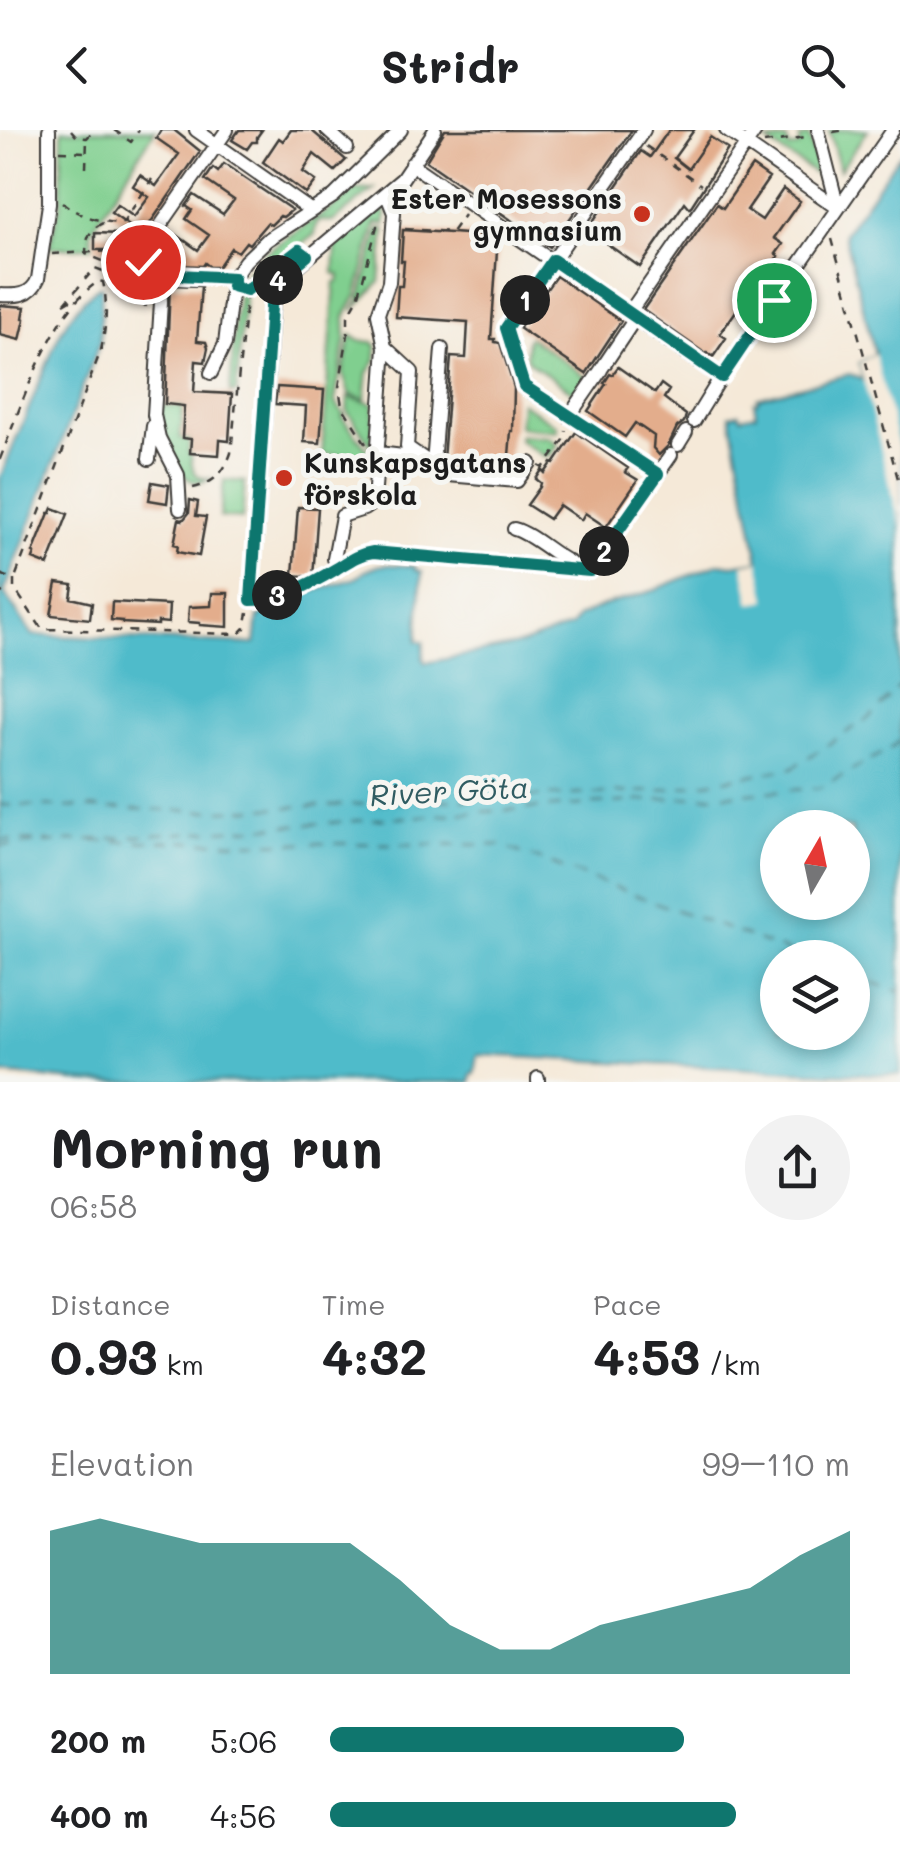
<!DOCTYPE html>
<meta charset="utf-8">
<style>
body{margin:0;font-family:Mali,sans-serif;background:#f2f2f2;color:#202124;height:100vh;display:flex;flex-direction:column;font-size:38px;white-space:nowrap}
*{box-sizing:border-box;margin:0}
p{font-size:32px;color:#757577}
.icon{flex:none;width:55px;height:55px;fill:none;stroke:currentColor;stroke-width:2;stroke-linecap:round;stroke-linejoin:round}
.map{position:relative;height:952px;overflow:hidden}
.panel{display:flex;flex-direction:column;background:#fff;flex:1}
.panel>*{flex:none}
.needle{width:65px;rotate:9deg}
.tools{position:absolute;left:760px;top:680px;display:grid;gap:20px}
.tools a{display:grid;place-items:center;width:110px;height:110px;border-radius:50%;background:#fff;box-shadow:0 5px 15px #0003;font-size:50px}
.pin{position:absolute;display:grid;place-items:center;width:85px;height:85px;color:#fff;margin:-42px;border:5px solid #fff;border-radius:50%;box-shadow:0 2px 10px #0007}
.km{position:absolute;width:50px;height:50px;margin:-25px;border-radius:50%;background:#222;color:#fff;font-size:28px;line-height:50px;text-align:center}
.round{display:grid;place-items:center;flex:none;width:105px;height:105px;border-radius:52px;background:#f2f2f2}
.overview{display:flex;align-items:center;justify-content:space-between;height:170px;padding:0 50px}
h1{font-size:55px;font-weight:800;line-height:75px}
.metrics{display:grid;grid-template-columns:repeat(3,1fr);gap:15px;height:170px;padding:10px 50px}
.metrics div{display:grid;align-content:center}
.metrics b{font-size:50px;font-weight:800}
.metrics small{font-size:28px;font-weight:400}
.metrics p{font-size:28px}
.chart{height:280px;padding:20px 50px}
.chart p{display:flex;justify-content:space-between}
.chart svg{width:100%;height:180px;margin-top:10px;fill:#0f766e;opacity:.7}
ul{padding:0 50px;list-style:none;font-size:32px}
li{display:grid;grid-template-columns:160px 120px 1fr;align-items:center;height:75px}
li i{height:25px;border-radius:12px;background:#0f766e}
header{display:flex;justify-content:space-between;align-items:center;height:130px;padding:0 50px;background:#fff;font-size:45px;font-weight:800}
.map>svg:first-child{display:block}
</style>
<header><svg class="icon" aria-label="back" viewBox="0 0 24 24"><path d="M15 5l-7 7 7 7"/></svg>Stridr<svg class="icon" aria-label="search" viewBox="0 0 24 24"><circle cx="10" cy="10" r="6"/><path d="M15 15l6 6"/></svg></header>
<div class="map">
<svg width="900" height="952" viewBox="0 0 900 952">
<rect width="100%" height="100%" fill="#f6f6f2"/>
<filter id="ink" filterUnits="userSpaceOnUse"><feTurbulence type="fractalNoise" baseFrequency=".01" numOctaves="2"/><feDisplacementMap in="SourceGraphic" scale="20" xChannelSelector="R" yChannelSelector="G"/><feConvolveMatrix kernelMatrix="1 2 1 2 8 2 1 2 1" color-interpolation-filters="sRGB"/></filter>
<filter id="wash" filterUnits="userSpaceOnUse"><feTurbulence type="fractalNoise" baseFrequency=".0048" numOctaves="4" result="noise"/><feDisplacementMap in="SourceGraphic" scale="40" xChannelSelector="R" yChannelSelector="G"/><feGaussianBlur stdDeviation="2.25" result="paint"/><feColorMatrix in="noise" values="0 0 0 0 0 0 0 0 0 0 0 0 0 0 0 0 0 1.4 0 .05"/><feComposite in="paint" operator="in"/></filter>
<g filter="url(#wash)">
<rect width="100%" height="100%" fill="#f5e9d8"/>
<!-- green -->
<path fill="#80cf8f" stroke="#4e7656" stroke-width="2.5" d="M 62,0 L 155,0 L 91,101 L 92,117 L 49,118 L 61,73 Z
M 837,0 L 868,0 L 840,40 L 829,1 Z
M 809,6 L 820,47 L 767,12 L 787,10 L 789,18 L 800,16 L 799,8 Z
M 355,59 L 360,60 L 374,59 L 334,91 L 319,91 L 316,97 L 315,104 L 250,157 L 240,157 C 253,115 324,92 355,59 Z
M 376,73 L 379,73 L 386,83 L 385,94 L 376,93 L 357,165 L 345,187 L 346,207 L 335,271 L 344,285 L 342,287 L 371,324 L 371,327 L 322,324 L 335,152 L 339,152 L 340,145 L 334,143 L 336,114 C 352,101 368,92 376,73 Z
M 379,99 L 385,99 L 380,152 L 353,181 L 360,169 Z
M 239,159 L 245,162 L 236,263 L 230,263 L 235,190 Z
M 351,205 L 360,211 L 373,212 L 377,217 L 376,230 L 368,243 L 365,270 L 349,264 L 343,244 Z
M 529,207 L 588,248 L 576,264 L 529,232 L 526,227 L 527,209 Z
M 348,267 L 374,274 L 372,317 L 347,281 Z
M 521,272 L 558,296 L 557,301 L 519,297 Z
M 159,275 L 183,277 L 180,308 L 190,310 L 188,323 L 191,324 C 191,338 194,349 210,349 C 176,368 160,299 159,275 Z
M 520,305 L 548,307 L 558,314 L 551,325 L 548,324 L 545,327 L 519,310 Z
M 224,350 L 245,352 L 242,389 L 220,387 Z"/>
<!-- water -->
<path fill="#4fbbca" stroke="#366c73" stroke-width="2.5" fill-rule="evenodd" d="M 900,24 L 900,945 L 824,943 L 478,925 L 475,944 L 472,944 L 471,952 L 89,952 L 0,944 L 0,348 L 58,207 C 68,187 81,170 99,156 L 102,157 L 100,212 L 4,463 L 33,505 L 255,514 L 258,487 L 294,473 L 298,471 L 299,466 C 316,460 335,454 353,449 C 364,445 357,446 367,440 C 382,432 399,435 415,436 L 416,440 L 422,441 L 417,511 L 424,512 L 423,528 L 425,533 L 522,514 L 572,496 L 578,487 L 602,476 L 649,462 L 720,433 L 732,435 L 759,431 L 730,285 L 739,283 L 741,287 L 756,284 L 754,272 L 758,271 L 757,268 L 850,244 L 863,250 L 859,233 L 875,224 L 844,104 ZM 778,698 L 852,698 L 852,772 L 778,772 ZM 778,828 L 852,828 L 852,902 L 778,902 Z"/>
<!-- pier -->
<path fill="#f5e9d8" d="M 875,224 L 900,323 L 900,395 L 859,233 Z
M 759,431 L 767,470 L 751,474 L 743,434 Z"/>
<g fill="none" stroke-linecap="round" stroke-linejoin="round">
<!-- ferry -->
<path stroke="#305c62" stroke-width="2.5" stroke-dasharray="12 10" stroke-linecap="butt" d="M 0,675 L 203,681 L 658,661 L 792,638 L 870,587 L 900,555
M 0,710 L 50,711
M 93,711 L 500,715 L 806,828
M 0,716 L 820,658 L 893,617 L 900,608
M 852,845 L 900,862"/>
</g>
<g id="blocks">
<!-- building -->
<path fill="#e3ad8c" d="M 161,0 L 174,0 L 200,21 L 142,105 L 111,83 L 117,75 L 134,87 L 149,67 L 133,56 L 140,45 L 156,56 L 179,24 L 156,8 Z
M 239,0 L 262,0 L 257,7 L 257,12 L 252,12 L 247,19 L 232,10 Z
M 291,0 L 311,0 L 346,30 L 335,41 L 314,24 L 303,42 L 316,51 L 306,64 L 263,32 L 279,8 L 283,11 Z
M 445,0 L 632,0 L 550,117 L 426,31 Z
M 669,0 L 694,0 L 674,28 L 688,39 L 710,7 L 728,19 L 690,78 L 685,72 L 640,137 L 587,100 L 641,21 L 650,27 Z
M 224,34 L 292,80 L 283,87 L 280,86 L 271,95 L 267,93 L 249,114 L 246,112 L 238,122 L 231,118 L 218,137 L 210,137 L 205,133 L 203,136 L 176,135 L 161,124 L 167,115 L 162,112 L 170,100 L 198,120 L 209,105 L 186,89 L 192,80 L 186,76 L 194,65 L 223,84 L 234,70 L 205,50 L 213,38 L 218,42 Z
M 752,36 L 769,48 L 747,80 L 762,90 L 783,59 L 800,71 L 774,108 L 783,114 L 776,124 L 779,126 L 753,163 L 756,165 L 742,185 L 736,181 L 720,204 L 726,208 L 713,227 L 707,223 L 706,224 L 643,180 L 717,74 L 723,78 Z
M 403,100 L 498,106 L 491,209 L 495,209 L 495,212 L 500,213 L 514,258 L 513,301 L 511,301 L 508,338 L 481,338 L 482,335 L 443,330 L 451,227 L 466,228 L 468,192 L 396,187 L 398,156 L 402,156 L 404,131 L 401,131 Z
M 95,103 L 142,105 L 130,120 L 95,120 Z
M 556,146 L 621,191 L 586,244 L 519,198 Z
M 170,155 L 201,156 L 197,211 L 206,212 L 208,218 L 205,232 L 196,231 L 194,262 L 232,264 L 229,311 L 220,310 L 219,325 L 190,323 L 191,309 L 182,308 L 184,276 L 165,274 Z
M 0,175 L 25,177 L 23,188 L 25,189 L 20,210 L 0,205 Z
M 618,237 L 655,263 L 661,254 L 669,260 L 664,268 L 686,285 L 684,292 L 677,297 L 668,316 L 659,325 L 653,318 L 654,306 L 635,293 L 625,307 L 588,281 L 606,254 L 604,253 L 610,244 L 612,245 Z
M 277,257 L 324,260 L 320,313 L 304,312 L 306,276 L 275,274 Z
M 576,302 L 628,338 L 625,342 L 638,350 L 606,397 L 585,383 L 581,390 L 559,375 L 549,389 L 527,375 L 540,357 L 541,353 L 536,349 L 542,340 L 545,343 L 552,333 L 554,334 Z
M 152,352 L 169,355 L 167,373 L 149,370 Z
M 190,370 L 198,372 L 196,386 L 206,387 L 199,426 L 177,422 L 178,415 L 174,414 L 179,389 L 183,390 L 189,383 Z
M 298,377 L 318,378 L 313,447 L 293,445 Z
M 53,378 L 68,384 L 48,435 L 33,429 L 35,424 L 33,423 L 49,383 L 51,383 Z
M 57,453 L 73,455 L 71,468 L 92,473 L 90,489 L 51,485 Z
M 212,463 L 228,463 L 228,497 L 200,495 L 200,493 L 188,492 L 189,477 L 211,476 Z
M 112,472 L 169,475 L 168,493 L 158,492 L 158,495 L 122,493 L 122,491 L 111,490 Z"/>
</g>
</g>
<g filter="url(#ink)">
<use href="#blocks" fill-opacity="0" stroke="#3d3b38" stroke-width="2.5"/>
<g fill="none" stroke-linecap="round" stroke-linejoin="round">
<!-- minor casing -->
<g stroke="#3d3b38" stroke-width="16">
<path id="minor" d="M 196,0 L 310,80
M 327,0 L 347,18
M 644,0 L 506,198 L 524,257 L 658,344
M 726,0 L 838,78
M 818,0 L 838,78
M 411,34 L 721,247
M 160,144 L 148,138 L 143,132 L 145,118 L 227,0
M 0,165 C 17,166 31,166 38,149 L 49,74 L 49,0
M 629,183 L 756,0
M 385,217 L 412,242 L 407,317 L 433,335
M 442,219 L 433,335 L 448,345 L 517,351 L 530,333
M 602,238 L 636,187
M 211,243 L 225,214 L 233,148 L 245,131 L 267,110 L 334,66 L 401,0
M 570,285 L 601,240
M 694,291 L 721,247 L 893,0
M 678,315 L 686,302
M 378,323 L 420,328
M 149,329 L 153,296
M 180,379 L 178,345 L 159,308 L 154,285 L 161,172 L 160,144 L 233,148
M 514,399 C 532,404 551,423 569,432 L 570,440
M 618,401 L 671,325
M 334,429 L 342,386 L 364,379 L 374,372 L 385,217 L 378,184 L 389,152 L 394,83 L 386,63
M 251,470 L 274,156 L 402,49 L 435,0
M 538,952 L 538,948"/>
</g>
<!-- path -->
<path stroke="#3d3b38" stroke-width="2.5" stroke-dasharray="8 8" stroke-linecap="butt" d="M 71,0 L 77,7 L 87,8 L 94,0
M 114,0 L 131,12 L 139,0
M 833,2 L 847,0
M 764,13 L 806,7
M 646,16 L 701,55
M 60,21 L 87,22
M 86,38 L 87,8
M 62,72 C 78,86 103,93 123,93 L 152,49
M 103,93 C 89,99 86,109 86,124 L 103,131
M 405,99 L 452,102 L 464,85
M 832,109 L 900,356
M 52,124 L 134,120
M 137,144 L 142,174 L 147,176
M 119,159 L 140,178 L 144,176
M 249,159 L 266,145
M 123,163 L 138,154
M 64,174 L 95,138 L 103,141 L 106,133 L 129,133
M 64,174 L 78,166
M 366,314 L 342,276 L 339,257 L 348,204 L 348,186 L 358,168 L 377,96 L 382,97
M 0,329 C 21,277 51,181 99,151 L 103,152 C 108,174 106,198 101,220 L 15,448
M 539,336 L 543,338 L 564,310 L 566,301
M 193,358 C 214,353 224,343 231,323 L 247,160
M 346,432 L 360,423 L 373,422 L 555,439
M 583,441 L 590,441 L 610,412
M 0,444 L 13,449
M 14,450 L 14,458 L 42,499 L 239,504 L 245,498 L 248,483
M 0,463 L 3,462
M 265,468 L 299,459 L 331,442"/>
<!-- minor -->
<use href="#minor" stroke="#fff" stroke-width="12"/>
</g>
</g>
<g fill="none" stroke-linecap="round" stroke-linejoin="round" filter="url(#ink)">
<!-- route casing -->
<g stroke="#fff" stroke-width="20">
<path id="route" d="M 143,132 L 160,144 L 234,148 L 232,156 L 247,160 L 299,120 L 307,126 L 278,150 L 272,162 L 251,470 C 281,470 311,454 336,439 C 349,431 358,424 373,422 L 590,441 L 658,344 L 524,256 L 506,198 L 553,130 L 722,247 L 774,170"/>
</g>
<!-- route -->
<use href="#route" stroke="#0f766e" stroke-width="12"/>
</g>
<!-- markers -->
<g fill="#c8321e" stroke="#f6f6f2" stroke-width="4">
<circle cx="642" cy="84" r="10"/>
<circle cx="284" cy="348" r="10"/>
</g>
<g text-anchor="middle" dominant-baseline="central" stroke-width="10" stroke-linejoin="round" paint-order="stroke">
<!-- poi labels -->
<g font-size="28" font-weight="bold" fill="#1c1c1c" stroke="#f6f6f2" text-anchor="end">
<text x="622" y="68">Ester Mosessons<tspan x="622" dy="32">gymnasium</tspan></text>
<text x="304" y="332" text-anchor="start">Kunskapsgatans<tspan x="304" dy="32">förskola</tspan></text>
</g>
<!-- water labels -->
<g font-size="30" font-style="italic" fill="#305c62" stroke="#f6f6f2">
<text transform="translate(449 660) rotate(-3)">River Göta</text>
</g>
</g>
</svg>
<div class="tools">
<a><svg class="needle" viewBox="-14 -14 28 28"><path d="M0-13l5 13h-10z" fill="#e53935"/><path d="M0 13l5-13h-10z" fill="#757577"/></svg></a>
<a><svg class="icon" aria-label="layers" viewBox="0 0 24 24"><path d="M12 4l9 5-9 5-9-5zM3 14l9 5 9-5"/></svg></a>
</div>
<div class="pin" style="left:774px;top:170px;background:#1e9e55"><svg class="icon" aria-label="arrive" viewBox="0 0 24 24"><path d="M6 21V4h12l-3 4 3 4H6"/></svg></div>
<div class="pin" style="left:143px;top:132px;background:#d93025"><svg class="icon" aria-label="check" viewBox="0 0 24 24"><path d="M5 12l5 5 9-10"/></svg></div>
<b class="km" style="left:525px;top:170px">1</b>
<b class="km" style="left:604px;top:421px">2</b>
<b class="km" style="left:277px;top:465px">3</b>
<b class="km" style="left:278px;top:150px">4</b>
</div>
<section class="panel">
<div class="overview"><div><h1>Morning run</h1><p>06:58</p></div><a class="round"><svg class="icon" aria-label="share" viewBox="0 0 24 24"><path d="M12 15V3M7 8l5-5 5 5M5 13v7h14v-7"/></svg></a></div>
<div class="metrics">
<div><p>Distance</p><b>0.93<small> km</small></b></div>
<div><p>Time</p><b>4:32</b></div>
<div><p>Pace</p><b>4:53<small> /km</small></b></div>
</div>
<div class="chart"><p><span>Elevation</span>99–110 m</p>
<svg viewBox="0 0 160 44" preserveAspectRatio="none"><path d="M0 44V9L10 6L20 9L30 12L40 12L50 12L60 12L70 21L80 32L90 38L100 38L110 32L120 29L130 26L140 23L150 15L160 9V44z"/></svg>
</div>
<ul>
<li><b>200 m</b>5:06<i style="width:68%"></i></li>
<li><b>400 m</b>4:56<i style="width:78%"></i></li>
</ul>
</section>
